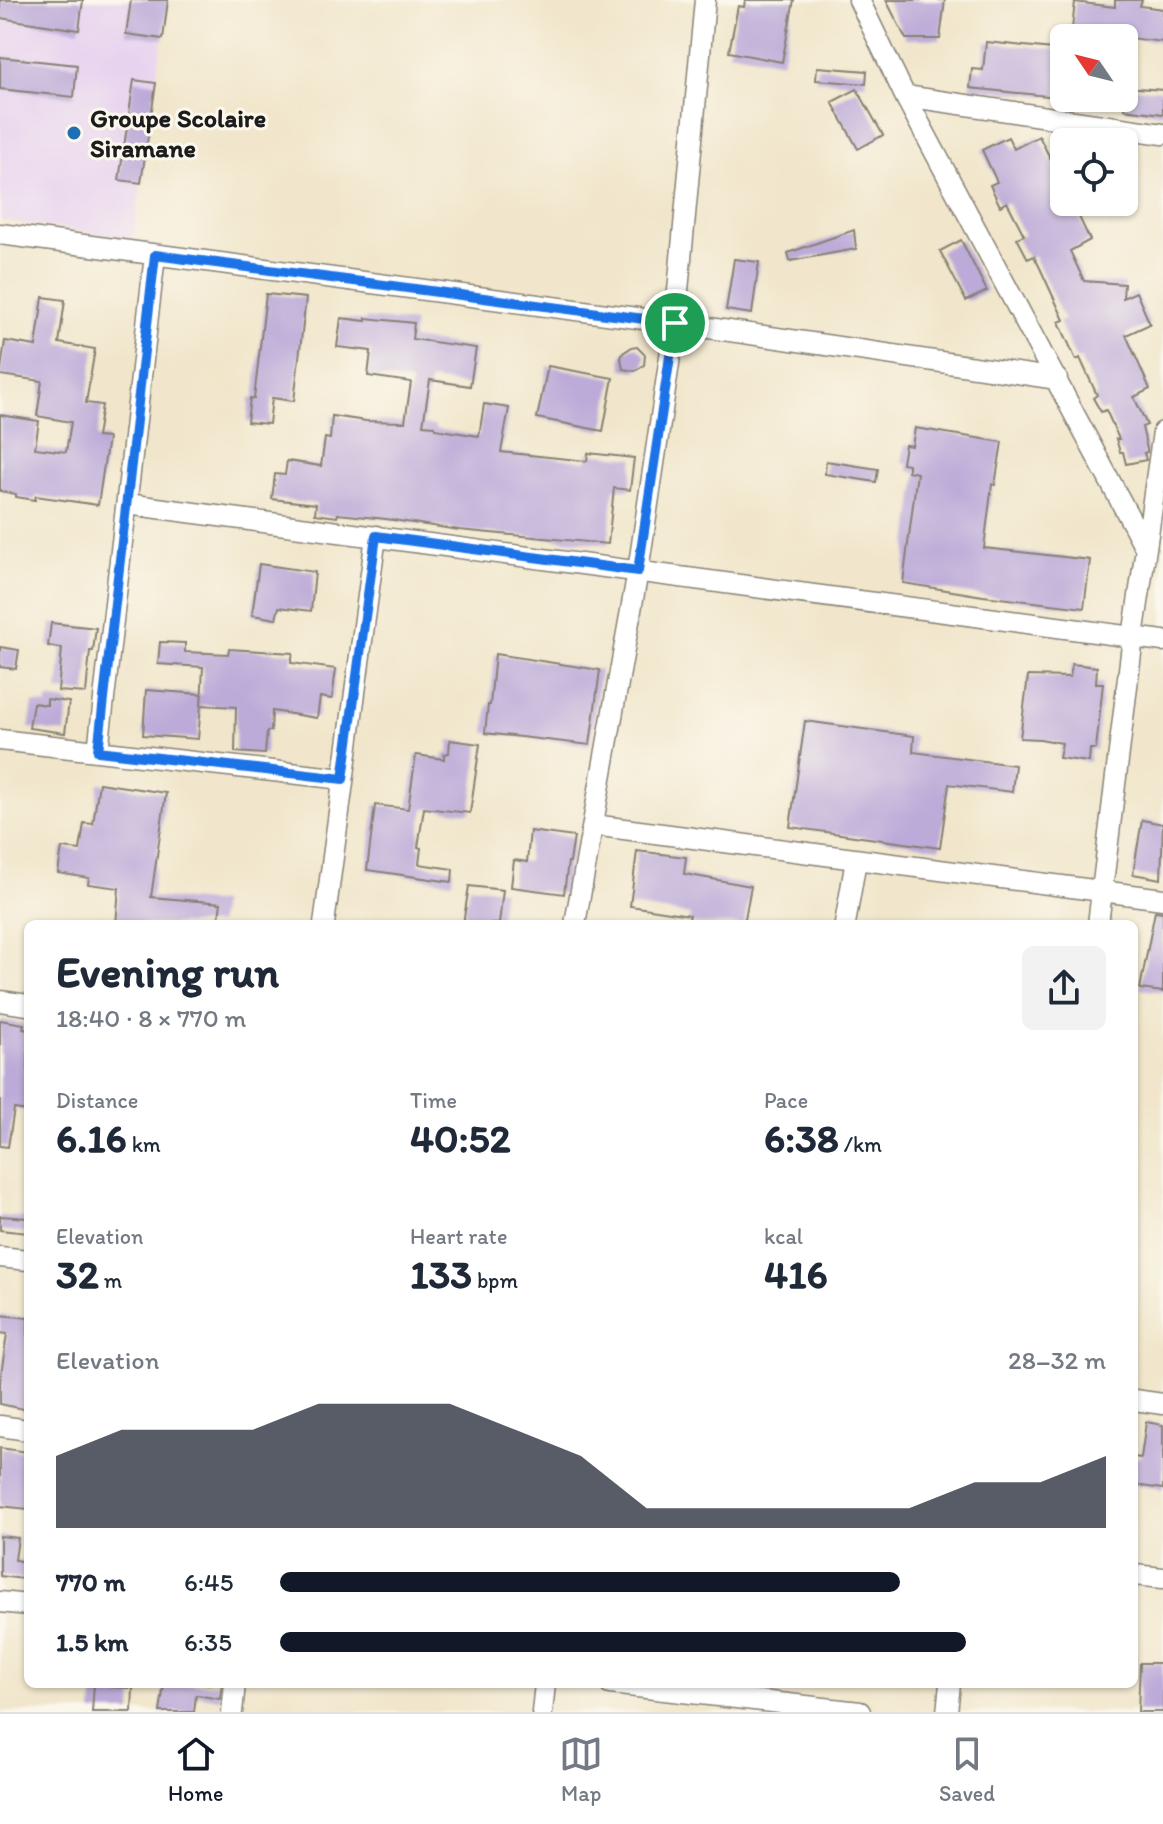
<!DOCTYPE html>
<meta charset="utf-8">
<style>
body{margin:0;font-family:Itim,sans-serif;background:#f2f2f3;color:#1f2937;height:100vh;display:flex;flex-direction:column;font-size:30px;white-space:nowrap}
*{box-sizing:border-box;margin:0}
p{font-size:26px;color:#747a83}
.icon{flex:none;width:44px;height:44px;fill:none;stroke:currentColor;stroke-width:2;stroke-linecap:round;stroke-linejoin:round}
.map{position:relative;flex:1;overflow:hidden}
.panel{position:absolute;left:24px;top:920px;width:1114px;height:768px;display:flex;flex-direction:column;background:#fff;border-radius:12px;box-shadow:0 2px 6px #0004}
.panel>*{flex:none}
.needle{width:52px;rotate:305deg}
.controls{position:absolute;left:1050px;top:24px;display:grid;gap:16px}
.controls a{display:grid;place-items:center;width:88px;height:88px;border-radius:12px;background:#fff;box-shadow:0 2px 6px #0004;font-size:40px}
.pin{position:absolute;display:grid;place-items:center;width:68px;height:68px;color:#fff;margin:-34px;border:4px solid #fff;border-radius:50%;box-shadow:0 2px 8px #0007}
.round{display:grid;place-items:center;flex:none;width:84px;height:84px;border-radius:12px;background:#f2f2f3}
.summary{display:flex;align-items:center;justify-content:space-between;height:136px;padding:0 32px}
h1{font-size:44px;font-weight:700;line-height:60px}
.stats{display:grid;grid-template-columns:repeat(3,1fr);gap:12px;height:136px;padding:8px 32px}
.stats div{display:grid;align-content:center}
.stats b{font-size:40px;font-weight:700}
.stats small{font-size:22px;font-weight:400}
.stats p{font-size:22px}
.chart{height:224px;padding:16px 32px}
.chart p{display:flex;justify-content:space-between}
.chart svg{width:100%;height:144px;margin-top:8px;fill:#111827;opacity:.7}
ul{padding:0 32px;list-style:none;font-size:26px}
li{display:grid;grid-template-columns:128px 96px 1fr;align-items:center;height:60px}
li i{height:20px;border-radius:10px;background:#111827}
.dock{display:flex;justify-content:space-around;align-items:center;height:112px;border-top:2px solid #e0e1e3;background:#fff;font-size:22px;color:#747a83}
.dock a{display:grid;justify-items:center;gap:4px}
.dock .current{color:#111827}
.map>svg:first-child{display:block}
</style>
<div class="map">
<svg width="1163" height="1712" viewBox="0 0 1163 1712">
<rect width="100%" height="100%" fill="#fbf7ec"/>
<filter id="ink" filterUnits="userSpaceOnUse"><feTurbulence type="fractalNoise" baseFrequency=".0125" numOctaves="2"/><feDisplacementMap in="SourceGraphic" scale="16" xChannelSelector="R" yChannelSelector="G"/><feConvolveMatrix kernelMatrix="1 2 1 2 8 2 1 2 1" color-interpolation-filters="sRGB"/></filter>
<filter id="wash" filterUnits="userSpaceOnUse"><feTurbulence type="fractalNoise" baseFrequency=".006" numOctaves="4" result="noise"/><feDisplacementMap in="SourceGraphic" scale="32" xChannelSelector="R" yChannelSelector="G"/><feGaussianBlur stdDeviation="1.8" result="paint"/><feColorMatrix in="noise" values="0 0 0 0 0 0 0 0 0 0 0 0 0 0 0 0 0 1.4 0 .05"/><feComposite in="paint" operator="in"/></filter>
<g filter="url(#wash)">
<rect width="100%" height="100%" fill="#f1e6cb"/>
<!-- built -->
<path fill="#e7d2ef" d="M 0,0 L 168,0 L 133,239 L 0,220 Z"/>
<g id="blocks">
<!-- building -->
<path fill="#bcaad8" d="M 0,0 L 83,0 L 79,30 L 0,18 Z
M 131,0 L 168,0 L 163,39 L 126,34 Z
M 745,0 L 794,0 L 782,62 L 729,52 L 738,6 L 744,7 Z
M 886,0 L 945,0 L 940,39 L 906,39 Z
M 1115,0 L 1142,0 L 1140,6 L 1163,9 L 1163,42 L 1095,34 L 1095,38 L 1071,38 L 1075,2 L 1115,7 Z
M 986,42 L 1062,50 L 1057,97 L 970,88 L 972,69 L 983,70 Z
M 0,57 L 77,65 L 74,97 L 0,89 Z
M 817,67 L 867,71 L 866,84 L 816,80 Z
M 134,80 L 156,83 L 141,183 L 119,180 Z
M 1124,87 L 1163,90 L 1163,114 L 1124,109 Z
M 857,89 L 883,135 L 858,149 L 832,102 Z
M 1039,136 L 1064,186 L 1064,202 L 1072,202 L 1090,240 L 1070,251 L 1084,281 L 1124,284 L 1123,298 L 1136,292 L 1150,324 L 1126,335 L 1150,389 L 1134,397 L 1147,425 L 1142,427 L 1147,449 L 1147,452 L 1144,453 L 1146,460 L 1126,464 L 1123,452 L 1120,452 L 1116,439 L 1119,439 L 1106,410 L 1101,412 L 1093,398 L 1097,395 L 1080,358 L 1076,360 L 1059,322 L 1064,320 L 1040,268 L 1034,256 L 1028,259 L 1017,238 L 1024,235 L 1007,202 L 1000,206 L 990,185 L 997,182 L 982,150 L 1008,137 L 1014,149 Z
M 854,230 L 856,249 L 790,261 L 788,253 Z
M 961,240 L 987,291 L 966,301 L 940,251 Z
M 734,259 L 759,262 L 752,314 L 726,310 Z
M 266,294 L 306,298 L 294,401 L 272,398 L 269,424 L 247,422 L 250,398 L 254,399 Z
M 43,297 L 65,300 L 59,343 L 95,349 L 86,403 L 102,405 L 97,437 L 108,438 L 98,505 L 36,496 L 35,500 L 16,497 L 16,494 L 0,491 L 0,415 L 39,421 L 35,448 L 66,452 L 71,422 L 37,416 L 42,381 L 0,375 L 5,341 L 36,346 Z
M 341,318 L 366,321 L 366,318 L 414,323 L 412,339 L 476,348 L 470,386 L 430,380 L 423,425 L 435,426 L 435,429 L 479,436 L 484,404 L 509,408 L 501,452 L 587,461 L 588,453 L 634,458 L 630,490 L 614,488 L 608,544 L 459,530 L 386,519 L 338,514 L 337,517 L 315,514 L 316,504 L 272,499 L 275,474 L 285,475 L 287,461 L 321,466 L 325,438 L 330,439 L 332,416 L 366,421 L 405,422 L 411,382 L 368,376 L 371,351 L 337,347 Z
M 632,347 L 637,347 L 645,355 L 644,365 L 635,371 L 623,369 L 621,358 L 623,353 Z
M 548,366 L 613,378 L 603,431 L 537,418 Z
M 915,428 L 1002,442 L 995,485 L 992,484 L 984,548 L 1090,560 L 1084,608 L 983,596 L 903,583 L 917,473 L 908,471 L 908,464 L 902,463 L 905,445 L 912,446 Z
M 826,461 L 878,469 L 876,482 L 825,474 Z
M 259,564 L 315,572 L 311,611 L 279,607 L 276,619 L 252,615 Z
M 51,623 L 96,628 L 93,651 L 90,651 L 86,693 L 58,691 L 62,648 L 48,646 Z
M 160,642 L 185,643 L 185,652 L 228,654 L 229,649 L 293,653 L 291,663 L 336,669 L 332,699 L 320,697 L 317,718 L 272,711 L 271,731 L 267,731 L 265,754 L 235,752 L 236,707 L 201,705 L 203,667 L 158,664 Z
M 0,647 L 19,650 L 16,669 L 0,667 Z
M 495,654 L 600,670 L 590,745 L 485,733 L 488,705 L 490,705 Z
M 1072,664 L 1097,667 L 1096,683 L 1103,683 L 1096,749 L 1090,749 L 1089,762 L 1059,758 L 1062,743 L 1040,739 L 1020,738 L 1028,676 L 1070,677 Z
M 146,690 L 202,694 L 198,739 L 143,735 Z
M 47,699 L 69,702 L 65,733 L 29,728 L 33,703 L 47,705 Z
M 805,721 L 914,736 L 913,752 L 1015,765 L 1012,792 L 949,784 L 940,848 L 790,827 Z
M 450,740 L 480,744 L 470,813 L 424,808 L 418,847 L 421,848 L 419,864 L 453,869 L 452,882 L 367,870 L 375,805 L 408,809 L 416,755 L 444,759 L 444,754 L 449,753 Z
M 99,783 L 166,793 L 151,897 L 221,903 L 218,924 L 116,924 L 119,888 L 88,884 L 89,878 L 58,873 L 62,848 L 80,850 L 84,823 L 93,824 Z
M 1142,820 L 1163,824 L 1161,879 L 1133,874 Z
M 530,831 L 574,837 L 570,862 L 568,862 L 564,894 L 511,887 L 514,860 L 527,862 Z
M 637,851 L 686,857 L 684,874 L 751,886 L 744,924 L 697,924 L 688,922 L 690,915 L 630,906 Z
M 469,886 L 503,890 L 499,924 L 463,924 Z
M 1155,911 L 1163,912 L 1163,992 L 1140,989 Z
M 0,1020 L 24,1024 L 23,1029 L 28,1030 L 28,1111 L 14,1109 L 8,1147 L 0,1146 Z
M 0,1216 L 28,1218 L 28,1233 L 0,1230 Z
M 0,1315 L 28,1318 L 28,1410 L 0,1404 L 0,1381 L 7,1334 L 0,1333 Z
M 1146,1422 L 1163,1425 L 1163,1489 L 1134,1485 L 1134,1457 L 1141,1458 Z
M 0,1448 L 28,1452 L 28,1509 L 0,1506 Z
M 0,1536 L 18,1538 L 15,1560 L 25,1562 L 23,1579 L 0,1576 Z
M 1140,1663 L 1163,1663 L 1163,1712 L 1138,1712 Z
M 94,1684 L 112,1684 L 111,1687 L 133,1688 L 132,1712 L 92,1712 Z
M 164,1684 L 222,1684 L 220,1699 L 196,1695 L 194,1712 L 160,1712 Z"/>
</g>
</g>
<g filter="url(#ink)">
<use href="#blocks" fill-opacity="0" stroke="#868174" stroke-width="2"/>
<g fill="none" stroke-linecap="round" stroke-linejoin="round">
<!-- street casing -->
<g stroke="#868174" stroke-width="23">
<path id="street" d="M 859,0 L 905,96 L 1145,547
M 905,96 L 1163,134
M 0,234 L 675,323 L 1057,379
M 127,504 L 1163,641
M 0,740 L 343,779
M 98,751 L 155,255
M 593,825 L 1163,899
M 324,924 L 376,536
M 575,924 L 638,571 L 675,323 L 705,0
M 845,924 L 856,860
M 1098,924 L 1133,637 L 1163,432
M 0,1001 L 28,1005
M 0,1257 L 28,1260
M 1134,1400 L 1163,1404
M 0,1426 L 28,1430
M 1134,1575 L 1163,1578
M 0,1602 L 28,1605
M 610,1684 L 860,1712
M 232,1712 L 235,1684
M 542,1712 L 545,1684
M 947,1712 L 950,1684"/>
</g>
<!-- street -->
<use href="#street" stroke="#fff" stroke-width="20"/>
</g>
</g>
<g fill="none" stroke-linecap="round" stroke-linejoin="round" filter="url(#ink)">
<!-- route casing -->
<g stroke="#fff" stroke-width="16">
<path id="route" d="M 155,255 L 675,323 L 638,571 L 376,536 L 343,779 L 98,751 Z"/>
</g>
<!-- route -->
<use href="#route" stroke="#1a73e8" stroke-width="10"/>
</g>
<!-- markers -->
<circle fill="#1f6fb2" stroke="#fbf7ec" stroke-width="3" cx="74" cy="133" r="8"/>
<g text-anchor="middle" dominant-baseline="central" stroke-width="6" stroke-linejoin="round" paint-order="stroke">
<!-- poi labels -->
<g font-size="26" font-weight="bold" fill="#1c1c1c" stroke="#fbf7ec" text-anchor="start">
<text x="90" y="118">Groupe Scolaire<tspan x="90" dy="30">Siramane</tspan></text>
</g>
</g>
</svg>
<div class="controls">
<a><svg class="needle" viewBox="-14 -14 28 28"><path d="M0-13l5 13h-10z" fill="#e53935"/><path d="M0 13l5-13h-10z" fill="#747a83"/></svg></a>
<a><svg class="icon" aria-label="locate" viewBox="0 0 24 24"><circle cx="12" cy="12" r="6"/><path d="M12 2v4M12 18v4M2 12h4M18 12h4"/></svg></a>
</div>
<div class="pin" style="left:675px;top:323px;background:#1e9e55"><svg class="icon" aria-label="arrive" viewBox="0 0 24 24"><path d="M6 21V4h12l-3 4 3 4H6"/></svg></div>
<section class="panel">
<div class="summary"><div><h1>Evening run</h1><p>18:40 · 8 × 770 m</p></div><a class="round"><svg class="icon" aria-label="share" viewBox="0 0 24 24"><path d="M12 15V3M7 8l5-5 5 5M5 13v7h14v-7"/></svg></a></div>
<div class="stats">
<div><p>Distance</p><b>6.16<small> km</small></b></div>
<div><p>Time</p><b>40:52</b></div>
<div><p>Pace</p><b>6:38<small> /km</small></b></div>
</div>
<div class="stats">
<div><p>Elevation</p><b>32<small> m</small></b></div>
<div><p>Heart rate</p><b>133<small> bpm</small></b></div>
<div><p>kcal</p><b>416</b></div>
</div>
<div class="chart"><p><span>Elevation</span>28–32 m</p>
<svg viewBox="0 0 160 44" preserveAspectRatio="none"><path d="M0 44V22L10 14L20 14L30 14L40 6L50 6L60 6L70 14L80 22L90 38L100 38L110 38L120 38L130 38L140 30L150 30L160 22V44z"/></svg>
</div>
<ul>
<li><b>770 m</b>6:45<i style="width:75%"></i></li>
<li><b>1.5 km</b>6:35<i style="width:83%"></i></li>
</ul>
</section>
</div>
<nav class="dock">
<a class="current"><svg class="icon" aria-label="home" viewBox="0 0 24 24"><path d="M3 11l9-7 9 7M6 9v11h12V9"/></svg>Home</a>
<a><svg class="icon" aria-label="map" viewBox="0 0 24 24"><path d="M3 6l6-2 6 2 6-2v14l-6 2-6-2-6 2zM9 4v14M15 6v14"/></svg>Map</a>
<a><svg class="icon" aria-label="saved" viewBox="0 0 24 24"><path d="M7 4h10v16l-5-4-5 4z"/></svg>Saved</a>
</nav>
